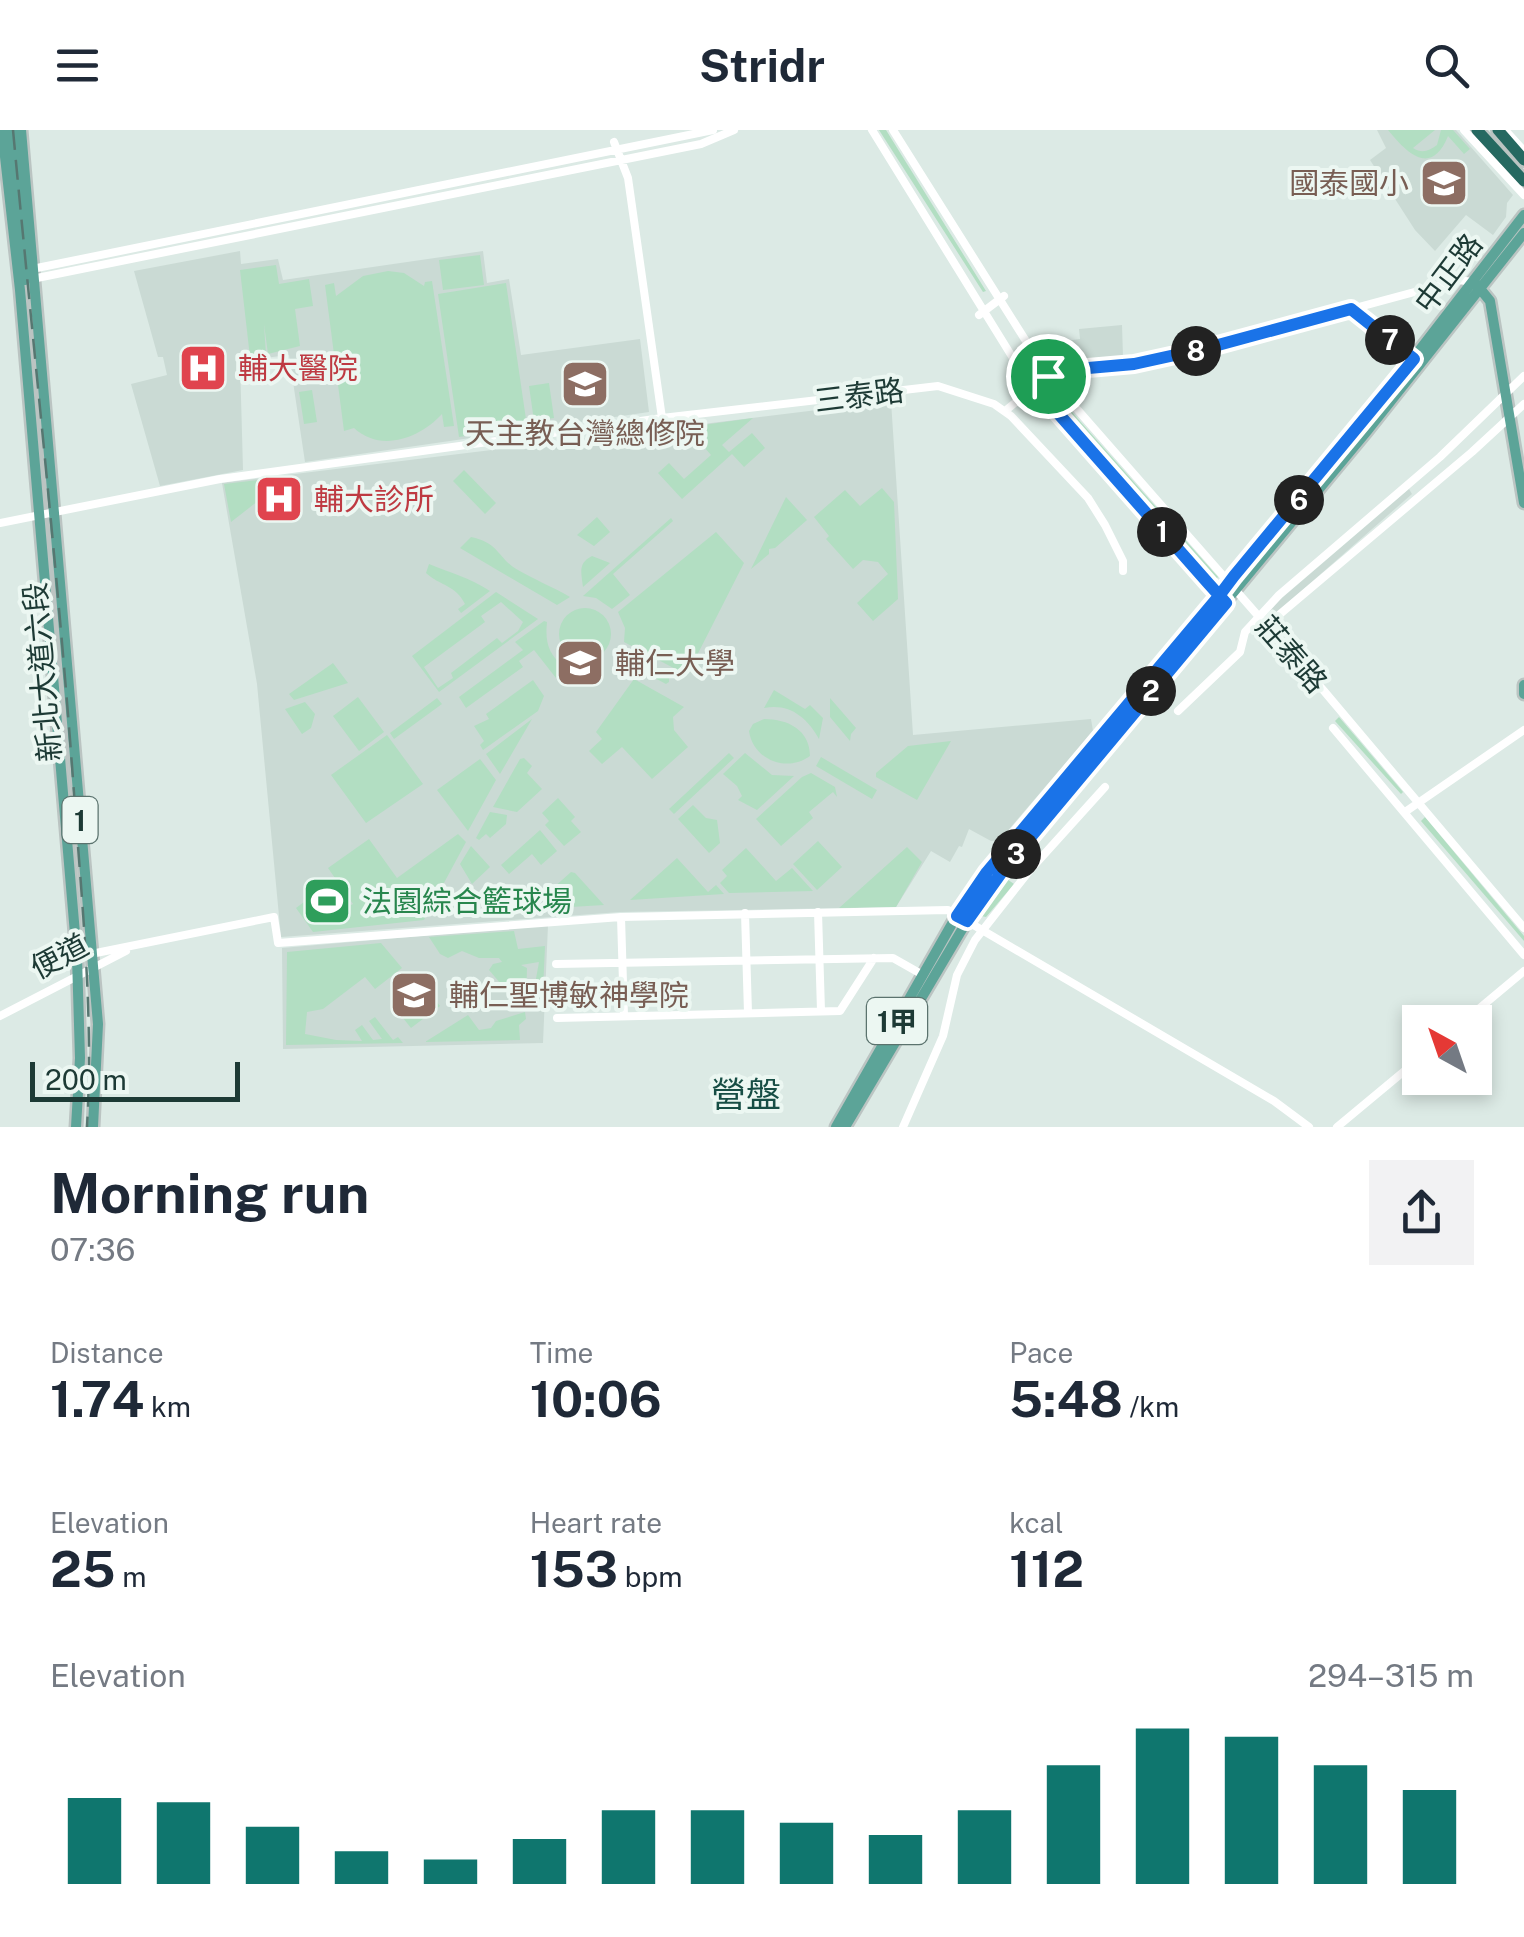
<!DOCTYPE html>
<meta charset="utf-8">
<style>
body{margin:0;font-family:"Public Sans","Noto Sans TC",sans-serif;background:#f2f2f3;color:#1f2937;height:100vh;display:flex;flex-direction:column;font-size:38px;white-space:nowrap}
*{box-sizing:border-box;margin:0}
p{font-size:32px;color:#747a83}
.icon{flex:none;width:55px;height:55px;fill:none;stroke:currentColor;stroke-width:2;stroke-linecap:round;stroke-linejoin:round}
.map{position:relative;height:997px;overflow:hidden}
.drawer{display:flex;flex-direction:column;background:#fff;flex:1}
.drawer>*{flex:none}
.needle{width:65px;rotate:320deg}
.fabs{position:absolute;left:1402px;top:875px;display:grid;gap:20px}
.fabs a{display:grid;place-items:center;width:90px;height:90px;border-radius:0px;background:#fff;box-shadow:0 5px 15px #0003;font-size:50px}
.scale{position:absolute;left:30px;bottom:25px;width:210px;box-sizing:border-box;padding-left:10px;border:5px solid #1d3a35;border-top:0;font-size:28px;line-height:35px;white-space:nowrap;color:#1d3a35;-webkit-text-stroke:8px #ecf7f2;paint-order:stroke}
.pin{position:absolute;display:grid;place-items:center;width:85px;height:85px;color:#fff;margin:-42px;border:5px solid #fff;border-radius:50%;box-shadow:0 2px 10px #0007}
.km{position:absolute;width:50px;height:50px;margin:-25px;border-radius:50%;background:#222;color:#fff;font-size:28px;line-height:50px;text-align:center}
.round{display:grid;place-items:center;flex:none;width:105px;height:105px;border-radius:0px;background:#f2f2f3}
.summary{display:flex;align-items:center;justify-content:space-between;height:170px;padding:0 50px}
h1{font-size:55px;font-weight:700;line-height:75px}
.stats{display:grid;grid-template-columns:repeat(3,1fr);gap:15px;height:170px;padding:10px 50px}
.stats div{display:grid;align-content:center}
.stats b{font-size:50px;font-weight:700}
.stats small{font-size:28px;font-weight:400}
.stats p{font-size:28px}
.chart{height:280px;padding:20px 50px}
.chart p{display:flex;justify-content:space-between}
.chart svg{width:100%;height:180px;margin-top:10px;stroke:#0f766e;stroke-width:6}
header{display:flex;justify-content:space-between;align-items:center;height:130px;padding:0 50px;background:#fff;font-size:45px;font-weight:700}
.map>svg:first-child{display:block}
</style>
<header><svg class="icon" aria-label="menu" viewBox="0 0 24 24"><path d="M4 6h16M4 12h16M4 18h16"/></svg>Stridr<svg class="icon" aria-label="search" viewBox="0 0 24 24"><circle cx="10" cy="10" r="6"/><path d="M15 15l6 6"/></svg></header>
<div class="map">
<svg width="1524" height="997" viewBox="0 0 1524 997">
<rect width="100%" height="100%" fill="#dceae5"/>
<!-- built -->
<path fill="#cadad4" d="M 1377,0 L 1456,0 L 1513,65 L 1507,73 L 1506,87 L 1493,105 L 1466,85 L 1435,121 L 1415,100 L 1370,30 L 1386,18 Z
M 240,121 L 241,134 L 278,129 L 283,150 L 483,121 L 487,153 L 509,149 L 521,225 L 640,209 L 649,282 L 305,332 L 289,225 L 240,231 L 243,340 L 160,356 L 131,254 L 167,245 L 163,227 L 158,227 L 134,141 Z
M 1122,195 L 1123,227 L 1054,234 L 1051,213 L 1080,209 L 1079,199 Z
M 891,271 L 913,605 L 1091,589 L 1093,601 L 999,711 L 991,711 L 969,699 L 962,717 L 959,716 L 950,732 L 931,721 L 896,777 L 620,782 L 281,807 L 257,554 L 222,353 Z
M 1409,359 L 1412,364 L 1274,485 L 1269,479 Z
M 548,795 L 543,913 L 283,919 L 282,818 Z"/>
<!-- green -->
<path fill="#b2dec2" fill-rule="evenodd" d="M 879,0 L 886,0 L 986,161 L 983,162 Z
M 1388,0 L 1435,0 L 1413,18 C 1422,24 1429,21 1437,15 L 1441,0 L 1453,0 L 1470,19 L 1464,24 L 1448,6 C 1431,48 1406,22 1388,0 Z
M 480,125 L 484,155 L 443,160 L 439,130 Z
M 276,135 L 279,154 L 309,149 L 313,176 L 295,179 L 300,216 L 268,224 L 264,194 L 266,225 L 250,227 L 240,140 Z
M 388,141 L 404,143 L 424,156 L 425,152 L 432,151 L 454,296 L 444,297 L 442,284 C 420,308 381,323 354,298 L 344,301 L 325,155 L 334,153 L 336,166 L 363,146 Z
M 506,153 L 527,296 L 459,307 L 438,164 Z
M 549,253 L 554,288 L 534,291 L 529,256 Z
M 1048,255 L 1218,447 L 1216,449 L 1044,258 Z
M 312,260 L 317,292 L 304,294 L 299,262 Z
M 753,288 L 722,315 L 729,322 L 752,303 L 765,318 L 744,337 L 732,324 L 682,369 L 658,343 L 669,333 L 684,349 L 711,325 L 704,317 L 708,312 L 701,305 L 680,316 L 669,304 L 660,304 L 660,301 Z
M 464,340 L 496,373 L 485,384 L 453,351 Z
M 284,347 L 285,350 L 231,392 L 224,354 Z
M 882,358 L 894,372 L 898,469 L 873,491 L 857,473 L 888,444 L 878,432 L 863,430 L 853,439 L 826,409 L 829,406 L 814,387 L 845,360 L 860,376 Z
M 786,367 L 807,390 L 775,418 L 769,419 L 769,424 L 751,439 Z
M 597,387 L 610,402 L 594,416 L 577,405 Z
M 671,388 L 673,391 L 613,444 L 630,465 L 612,479 L 596,468 L 583,466 Z
M 716,402 L 744,433 L 687,545 L 624,512 L 625,498 L 618,482 Z
M 471,407 C 500,413 497,428 518,440 C 533,449 553,457 570,467 L 557,475 L 460,418 Z
M 592,426 L 610,433 L 583,457 C 581,442 578,433 592,426 Z
M 429,434 C 451,443 470,448 490,461 L 461,483 L 458,479 L 465,474 C 456,455 440,456 426,443 Z
M 496,462 L 538,489 L 439,562 L 412,526 ZM 501,472 L 523,492 L 518,501 L 502,513 L 497,508 L 451,543 L 453,548 L 438,558 L 424,537 L 485,492 L 481,486 Z
M559 504a26 26 0 1 1 52 0a26 26 0 1 1-52 0Z
M 544,491 L 547,492 C 545,511 548,525 564,536 L 556,548 L 534,520 L 519,531 L 523,537 L 466,578 L 459,567 L 523,520 L 515,512 Z
M 621,524 L 669,548 L 669,552 L 666,554 L 621,530 Z
M 333,533 L 348,553 L 294,570 L 289,564 Z
M 634,549 L 684,577 L 673,587 L 674,600 L 688,617 L 652,649 L 622,617 L 602,634 L 589,621 L 602,609 L 596,602 Z
M 533,550 L 544,566 L 538,581 L 483,620 L 480,615 L 484,611 L 474,596 L 489,589 L 486,584 Z
M 774,560 L 805,579 L 810,575 L 823,588 L 819,609 C 807,587 789,573 764,578 Z
M 358,567 L 384,602 L 359,621 L 333,586 Z
M 437,568 L 442,574 L 394,609 L 390,603 Z
M 830,568 L 856,598 L 851,604 L 850,611 L 830,587 Z
M 305,572 L 315,584 L 311,598 L 302,604 L 285,579 Z
M 1339,587 L 1403,662 L 1401,664 L 1335,591 Z
M 532,589 L 500,644 L 486,624 Z
M 764,589 C 788,589 810,600 810,626 C 787,643 753,630 749,601 L 753,594 Z
M 387,605 L 423,654 L 366,693 L 331,645 Z
M 951,611 L 917,670 L 876,647 L 876,643 L 908,616 Z
M 729,623 L 734,628 L 674,684 L 669,679 Z
M 745,623 L 772,645 L 794,646 L 757,680 L 738,670 L 742,666 L 737,656 L 723,644 Z
M 821,627 L 877,660 L 872,669 L 816,636 Z
M 524,628 L 532,636 L 527,643 L 542,659 L 517,682 L 493,677 L 520,629 Z
M 480,629 L 496,650 L 468,701 L 437,660 Z
M 811,643 L 835,657 L 837,667 L 833,662 L 809,682 L 813,688 L 781,716 L 756,689 L 802,647 Z
M 558,668 L 575,687 L 571,691 L 581,702 L 564,716 L 545,695 L 549,691 L 542,683 Z
M 693,675 L 706,688 L 717,690 L 720,713 L 709,723 L 678,689 Z
M 490,682 L 507,685 L 506,694 L 490,708 L 486,704 L 479,710 L 476,708 Z
M 1425,687 L 1524,806 L 1524,811 L 1421,691 Z
M 540,700 L 557,721 L 541,735 L 532,724 L 509,744 L 501,735 Z
M 458,704 L 466,712 L 424,790 L 313,802 L 296,778 L 304,772 L 323,796 L 303,768 L 332,748 L 351,775 L 353,774 L 328,738 L 369,709 L 397,748 Z
M 818,711 L 842,737 L 817,760 L 793,734 Z
M 471,716 L 490,737 L 472,754 L 460,734 Z
M 907,717 L 922,732 L 896,777 L 839,778 Z
M 746,718 L 776,751 L 792,738 L 813,761 L 729,763 L 720,753 L 727,746 L 722,740 Z
M 677,728 L 708,762 L 716,755 L 724,764 L 630,770 Z
M 571,742 L 575,743 L 604,775 L 571,777 L 562,766 L 543,767 Z
M 1004,747 L 1014,754 L 986,787 L 976,785 Z
M 514,801 L 518,819 L 545,816 L 543,860 L 535,854 L 539,832 L 521,835 L 527,838 L 526,873 L 517,872 L 512,857 L 501,854 L 489,840 L 493,834 L 502,832 L 499,828 L 479,828 L 462,821 L 448,828 L 440,824 L 429,807 Z
M 381,813 L 402,838 L 375,859 L 365,847 L 323,879 L 307,882 L 305,904 L 336,910 L 362,911 L 355,900 L 362,895 L 373,910 L 382,909 L 369,891 L 375,887 L 393,910 L 398,907 L 403,913 L 286,915 L 287,822 Z
M 420,850 L 440,876 L 411,898 L 391,873 Z
M 525,882 L 526,889 L 519,895 L 520,910 L 425,912 L 468,885 L 479,900 L 491,898 L 496,891 Z"/>
<g fill="none" stroke-linecap="round" stroke-linejoin="round">
<!-- major casing -->
<g stroke="#bbc4c2" stroke-width="15">
<path id="major" d="M 2,0 L 20,160 L 77,827 L 80,928 L 76,997
M 12,0 L 25,150
M 21,0 L 98,894 L 93,997
M 1477,155 L 1490,171 L 1524,373
M 1524,555 L 1524,564
M 836,997 L 957,785 L 987,742 L 1357,301 L 1524,85
M 845,997 L 967,791 L 996,749 L 1367,301 L 1524,103"/>
</g>
<!-- highway casing -->
<g stroke="#bbc4c2" stroke-width="16">
<path id="highway" d="M 1477,0 L 1524,51
M 1498,0 L 1524,30"/>
</g>
<!-- minor -->
<path stroke="#fff" stroke-width="8" d="M 872,0 L 1016,233 L 1221,468
M 893,0 L 1048,246 L 1324,561 L 1524,798
M 1464,0 L 1524,65
M 1505,0 L 1524,21
M 614,12 L 628,48 L 662,288
M 32,139 L 713,0
M 32,149 L 701,14 L 734,0
M 1351,179 L 1414,229
M 979,185 L 1004,166
M 1005,281 L 1054,241 L 1134,234 L 1207,218 L 1459,150 L 1472,152
M 0,393 L 220,349 L 662,288 L 938,256 L 994,274 L 1011,286 L 1088,368 L 1105,395 L 1123,431 L 1123,441
M 1267,495 L 1472,322 L 1524,274
M 1178,581 L 1240,522 L 1245,502 L 1279,465 L 1440,327 L 1524,246
M 1333,598 L 1524,825
M 1405,682 L 1524,600
M 818,782 L 821,881
M 745,783 L 748,883
M 621,787 L 624,886
M 91,824 L 274,787 L 278,813 L 621,787 L 948,780 L 1274,971 L 1309,997
M 556,834 L 893,828 L 923,845
M 0,886 L 126,821
M 557,888 L 840,881 L 874,828
M 1463,892 L 1524,841
M 903,997 L 943,906 L 957,845 L 975,810 L 1030,740 L 1105,657
M 1337,997 L 1420,928"/>
<!-- major -->
<use href="#major" stroke="#5ca498" stroke-width="10"/>
<!-- highway -->
<use href="#highway" stroke="#266961" stroke-width="11"/>
<!-- rail -->
<path stroke="#567771" stroke-width="2.5" stroke-dasharray="20 10" stroke-linecap="butt" d="M 13,0 C 33,216 57,432 73,649 C 81,765 94,881 87,997"/>
</g>
<g fill="none" stroke-linecap="round" stroke-linejoin="round">
<!-- route casing -->
<g stroke="#fff" stroke-width="20">
<path id="route" d="M 1048,246 L 1034,256 L 1208,453 L 1226,473 L 1004,739 L 967,791 L 957,786 L 987,742 L 1219,466 L 1234,446 L 1414,229 L 1351,179 L 1207,218 L 1134,234 L 1054,241 L 1048,246"/>
</g>
<!-- route -->
<use href="#route" stroke="#1a73e8" stroke-width="12"/>
</g>
<!-- icons -->
<defs>
<g id="school-square" transform="scale(2.5)"><rect x="-9" y="-9" width="18" height="18" rx="4" fill="#8d6e63" stroke="#ecf7f2"/><path d="M0-5L7-2L0 1L-7-2ZM-4 1L0 2.5L4 1V4Q0 6-4 4Z" fill="#fff"/></g>
<g id="hospital-square" transform="scale(2.5)"><rect x="-9" y="-9" width="18" height="18" rx="4" fill="#e0444e" stroke="#ecf7f2"/><path d="M-5-5h3v3.5h4V-5h3V5h-3V1.5h-4V5h-3Z" fill="#fff"/></g>
<g id="university-square" transform="scale(2.5)"><rect x="-9" y="-9" width="18" height="18" rx="4" fill="#8d6e63" stroke="#ecf7f2"/><path d="M0-5L7-2L0 1L-7-2ZM-4 1L0 2.5L4 1V4Q0 6-4 4Z" fill="#fff"/></g>
<g id="stadium-square" transform="scale(2.5)"><rect x="-9" y="-9" width="18" height="18" rx="4" fill="#2e9e5b" stroke="#ecf7f2"/><path d="M0-5a6.5 5 0 1 0 0 10a6.5 5 0 1 0 0-10ZM-3.5-1.8h7v3.6h-7Z" fill="#fff"/></g>
</defs>
<g fill-rule="evenodd">
<use href="#school-square" x="1444" y="53"/>
<use href="#hospital-square" x="203" y="238"/>
<use href="#university-square" x="585" y="254"/>
<use href="#hospital-square" x="279" y="369"/>
<use href="#university-square" x="580" y="533"/>
<use href="#stadium-square" x="327" y="771"/>
<use href="#university-square" x="414" y="865"/>
</g>
<g text-anchor="middle" dominant-baseline="central" stroke-width="8" stroke-linejoin="round" paint-order="stroke">
<!-- shield labels -->
<g fill="#ecf7f2" stroke="#5b736e" stroke-width="2.5">
<rect x="62.5" y="667" width="35" height="46" rx="8"/>
<rect x="867" y="868" width="60" height="46" rx="8"/>
</g>
<g font-size="28" font-weight="bold" fill="#1d3a35">
<text x="80" y="690">1</text>
<text x="897" y="891">1甲</text>
</g>
<!-- education labels -->
<g font-size="30" fill="#785e54" stroke="#ecf7f2" text-anchor="start">
<text x="1409" y="53" text-anchor="end">國泰國小</text>
<text x="585" y="303" text-anchor="middle">天主教台灣總修院</text>
<text x="615" y="533">輔仁大學</text>
<text x="449" y="865">輔仁聖博敏神學院</text>
</g>
<!-- street labels -->
<g font-size="30" fill="#1d3a35" stroke="#ecf7f2">
<text transform="translate(1448 143) rotate(-53)">中正路</text>
<text transform="translate(859 265) rotate(-7)">三泰路</text>
<text transform="translate(1292 524) rotate(49)">莊泰路</text>
<text transform="translate(42 542) rotate(-95)">新北大道六段</text>
<text transform="translate(59 826) rotate(-28)">便道</text>
</g>
<!-- health labels -->
<g font-size="30" fill="#be3a42" stroke="#ecf7f2" text-anchor="start">
<text x="238" y="238">輔大醫院</text>
<text x="314" y="369">輔大診所</text>
</g>
<!-- leisure labels -->
<g font-size="30" fill="#27864d" stroke="#ecf7f2" text-anchor="start">
<text x="362" y="771">法園綜合籃球場</text>
</g>
<!-- quarter labels -->
<g font-size="35" fill="#174e45" stroke="#ecf7f2">
<text x="746" y="964">營盤</text>
</g>
</g>
</svg>
<div class="fabs">
<a><svg class="needle" viewBox="-14 -14 28 28"><path d="M0-13l5 13h-10z" fill="#e53935"/><path d="M0 13l5-13h-10z" fill="#747a83"/></svg></a>
</div>
<div class="scale">200 m</div>
<div class="pin" style="left:1048px;top:246px;background:#1e9e55"><svg class="icon" aria-label="arrive" viewBox="0 0 24 24"><path d="M6 21V4h12l-3 4 3 4H6"/></svg></div>
<b class="km" style="left:1162px;top:402px">1</b>
<b class="km" style="left:1151px;top:561px">2</b>
<b class="km" style="left:1016px;top:724px">3</b>
<b class="km" style="left:1299px;top:370px">6</b>
<b class="km" style="left:1390px;top:210px">7</b>
<b class="km" style="left:1196px;top:221px">8</b>
</div>
<section class="drawer">
<div class="summary"><div><h1>Morning run</h1><p>07:36</p></div><a class="round"><svg class="icon" aria-label="share" viewBox="0 0 24 24"><path d="M12 15V3M7 8l5-5 5 5M5 13v7h14v-7"/></svg></a></div>
<div class="stats">
<div><p>Distance</p><b>1.74<small> km</small></b></div>
<div><p>Time</p><b>10:06</b></div>
<div><p>Pace</p><b>5:48<small> /km</small></b></div>
</div>
<div class="stats">
<div><p>Elevation</p><b>25<small> m</small></b></div>
<div><p>Heart rate</p><b>153<small> bpm</small></b></div>
<div><p>kcal</p><b>112</b></div>
</div>
<div class="chart"><p><span>Elevation</span>294–315 m</p>
<svg viewBox="0 0 160 44" preserveAspectRatio="none"><path d="M5 44V23M15 44V24M25 44V30M35 44V36M45 44V38M55 44V33M65 44V26M75 44V26M85 44V29M95 44V32M105 44V26M115 44V15M125 44V6M135 44V8M145 44V15M155 44V21"/></svg>
</div>
</section>
